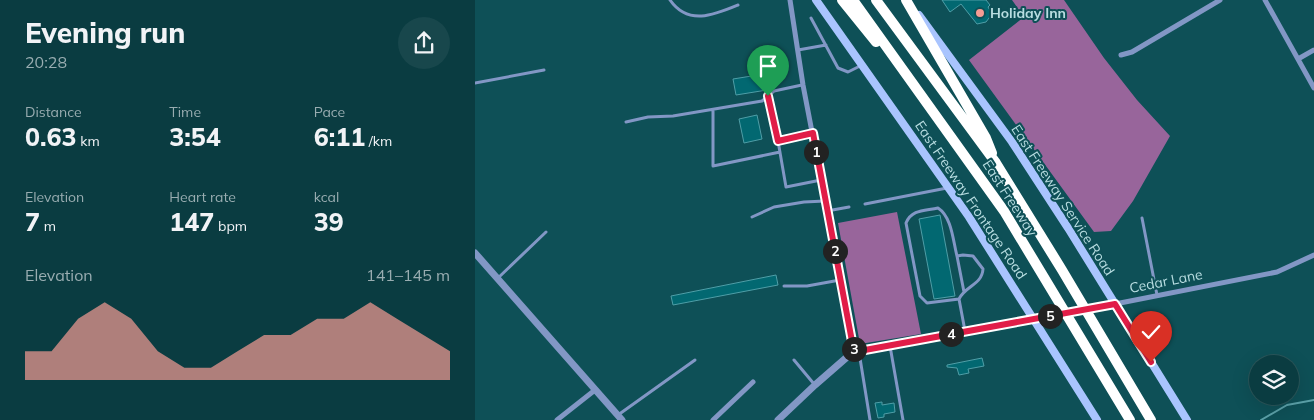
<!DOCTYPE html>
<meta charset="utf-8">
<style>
body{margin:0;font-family:Mulish,sans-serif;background:#18474c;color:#f1f3f6;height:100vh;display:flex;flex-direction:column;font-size:19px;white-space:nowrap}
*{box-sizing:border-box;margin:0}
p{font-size:16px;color:#99adb1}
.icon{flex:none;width:28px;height:28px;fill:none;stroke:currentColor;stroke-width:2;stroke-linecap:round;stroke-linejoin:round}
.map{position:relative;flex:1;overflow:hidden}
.sheet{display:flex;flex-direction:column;background:#0a3c41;width:475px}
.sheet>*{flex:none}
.buttons{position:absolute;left:774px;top:355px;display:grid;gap:10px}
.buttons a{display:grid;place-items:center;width:50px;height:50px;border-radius:50%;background:#0a3c41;box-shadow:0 5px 20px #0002,0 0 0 1px #2a565a;font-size:25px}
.pin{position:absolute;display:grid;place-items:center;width:42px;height:42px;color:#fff;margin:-51px -21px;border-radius:50% 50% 50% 0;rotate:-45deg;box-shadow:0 0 5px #0007}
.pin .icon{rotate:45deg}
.km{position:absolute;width:25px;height:25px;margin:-12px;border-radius:50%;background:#222;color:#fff;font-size:14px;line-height:25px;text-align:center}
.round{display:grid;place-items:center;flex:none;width:52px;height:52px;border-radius:26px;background:#18474c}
.headline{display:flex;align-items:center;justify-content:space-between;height:85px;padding:0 25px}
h1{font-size:28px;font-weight:800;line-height:38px}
.figures{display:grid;grid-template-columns:repeat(3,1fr);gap:8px;height:85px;padding:5px 25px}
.figures div{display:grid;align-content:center}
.figures b{font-size:25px;font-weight:800}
.figures small{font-size:14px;font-weight:400}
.figures p{font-size:14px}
.chart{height:140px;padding:10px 25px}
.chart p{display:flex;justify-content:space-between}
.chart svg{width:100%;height:90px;margin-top:5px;fill:#f59c94;opacity:.7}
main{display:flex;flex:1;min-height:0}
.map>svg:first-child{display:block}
</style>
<main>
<section class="sheet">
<div class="headline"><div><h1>Evening run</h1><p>20:28</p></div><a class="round"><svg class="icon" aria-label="share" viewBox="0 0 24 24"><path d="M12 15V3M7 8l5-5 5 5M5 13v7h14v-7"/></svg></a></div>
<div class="figures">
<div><p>Distance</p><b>0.63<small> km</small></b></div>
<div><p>Time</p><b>3:54</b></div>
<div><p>Pace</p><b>6:11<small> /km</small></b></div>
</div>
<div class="figures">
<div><p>Elevation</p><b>7<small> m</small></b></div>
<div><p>Heart rate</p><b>147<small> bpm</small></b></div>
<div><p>kcal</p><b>39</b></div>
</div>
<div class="chart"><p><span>Elevation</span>141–145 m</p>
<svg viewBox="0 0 160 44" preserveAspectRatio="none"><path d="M0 44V30L10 30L20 14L30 6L40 14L50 30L60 38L70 38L80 30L90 22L100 22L110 14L120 14L130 6L140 14L150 22L160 30V44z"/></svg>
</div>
</section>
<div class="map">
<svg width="839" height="420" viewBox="0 0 839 420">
<rect width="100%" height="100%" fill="#0e5057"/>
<!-- forest -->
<path fill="#98659b" d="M 537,0 L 589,0 L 629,58 L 662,100 L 695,136 L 658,201 L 636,231 L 619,232 L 494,60 L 549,17 Z
M 422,212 L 446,334 L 385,344 L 363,223 Z"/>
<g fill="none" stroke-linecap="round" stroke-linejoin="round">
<!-- stream -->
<path stroke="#5ba0a8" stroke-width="2" d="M 786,420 L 812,405 L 839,400"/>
</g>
<!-- building -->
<path fill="#026871" stroke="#4f9ea7" d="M 467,0 L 511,0 L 515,5 L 513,7 L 517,14 L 511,22 L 502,24 L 486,4 L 475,12 Z
M 289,74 L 292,90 L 261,95 L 258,79 Z
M 282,115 L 287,139 L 269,143 L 264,119 Z
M 465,215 L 480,296 L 459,299 L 444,219 Z
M 301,275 L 303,285 L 198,305 L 196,296 Z
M 507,358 L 509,366 L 493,369 L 494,373 L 484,375 L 482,368 L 472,367 L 472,365 Z
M 407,402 L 407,405 L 419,403 L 420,412 L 409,414 L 409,417 L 403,418 L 400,403 Z"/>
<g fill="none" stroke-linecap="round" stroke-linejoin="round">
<!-- service -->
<path stroke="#8297c5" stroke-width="3" d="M 195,0 C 213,26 239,15 263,5
M 336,18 L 363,68 L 373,72 L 387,65
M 323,50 L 351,45
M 0,83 L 69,70
M 293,96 L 303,141 L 337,133
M 238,110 L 238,166 L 305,152
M 151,122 L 173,117 L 198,116 L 287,101 L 299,91 L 327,85
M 303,141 L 311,187 L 346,180
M 390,204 L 472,188
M 352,211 L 374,207
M 277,217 L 299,207 L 329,202 L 350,201
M 667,218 L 682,295
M 482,256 C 478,241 477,217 463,208 C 450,211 437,209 431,223 L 445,296 L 452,303 L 484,299
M 23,278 L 71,232
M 309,286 L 332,286 L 365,280
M 489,292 L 482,256 L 488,255 L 498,256 L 508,269 C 507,285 490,286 484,299 L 490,331
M 415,346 L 428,420
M 384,352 L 395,420
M 319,360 L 339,384
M 143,415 L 220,360"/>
<!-- minor -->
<path stroke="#8297c5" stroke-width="5" d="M 315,0 L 328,85 L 379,351
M 790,0 L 839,88
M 646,55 L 657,52 L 745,0
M 823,59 L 839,50
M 640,304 L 802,272 L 839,255
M 82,420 L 120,390
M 238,420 L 278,382"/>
<!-- tertiary -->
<path stroke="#8297c5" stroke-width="7" d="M 0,253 L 147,420
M 303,420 L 340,385 L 379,351 L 573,316"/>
<!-- secondary -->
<path stroke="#a9c4fe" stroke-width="8" d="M 341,0 L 494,217 L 622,420
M 444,15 L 537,142 L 593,228 L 712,420"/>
<!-- motorway -->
<path stroke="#fff" stroke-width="10" d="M 367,0 L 401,42
M 378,0 L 529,211 L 655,420
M 401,0 L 521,163 L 587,270 L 676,420
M 431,0 L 511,138 L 517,153"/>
<!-- tertiary-bridge -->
<path stroke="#8297c5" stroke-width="7" d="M 573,316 L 627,306"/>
</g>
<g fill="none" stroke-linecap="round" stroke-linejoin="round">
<!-- route casing -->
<g stroke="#fff" stroke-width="10">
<path id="route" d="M 293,96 L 303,141 L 338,133 L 379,352 L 640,304 L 676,362"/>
</g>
<!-- route -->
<use href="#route" stroke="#e11d48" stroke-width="6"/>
</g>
<!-- markers -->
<circle fill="#f59c94" stroke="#0e5057" stroke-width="2" cx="505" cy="13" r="5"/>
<g text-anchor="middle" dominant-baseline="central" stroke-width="4" stroke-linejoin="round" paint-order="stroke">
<!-- poi labels -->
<g font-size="14" font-weight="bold" fill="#b8dde1" stroke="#0e5057" text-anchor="start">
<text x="515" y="13">Holiday Inn</text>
</g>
<!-- street labels -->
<g font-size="14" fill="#b8dde1" stroke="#0e5057">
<text transform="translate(535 198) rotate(57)">East Freeway</text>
<text transform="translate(496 200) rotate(56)">East Freeway Frontage Road</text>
<text transform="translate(588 200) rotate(57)">East Freeway Service Road</text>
<text transform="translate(691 281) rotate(-11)">Cedar Lane</text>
</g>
</g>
</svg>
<div class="buttons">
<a><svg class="icon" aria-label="layers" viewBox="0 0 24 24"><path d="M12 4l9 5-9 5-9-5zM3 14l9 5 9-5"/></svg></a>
</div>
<div class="pin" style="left:293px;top:96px;background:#1e9e55"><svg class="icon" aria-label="arrive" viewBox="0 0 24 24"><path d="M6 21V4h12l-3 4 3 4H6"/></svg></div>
<div class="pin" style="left:676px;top:362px;background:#d93025"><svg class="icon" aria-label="check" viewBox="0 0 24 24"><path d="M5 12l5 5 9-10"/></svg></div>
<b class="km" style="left:341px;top:152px">1</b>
<b class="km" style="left:360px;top:251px">2</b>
<b class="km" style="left:379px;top:349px">3</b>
<b class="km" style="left:476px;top:334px">4</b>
<b class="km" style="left:575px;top:316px">5</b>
</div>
</main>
